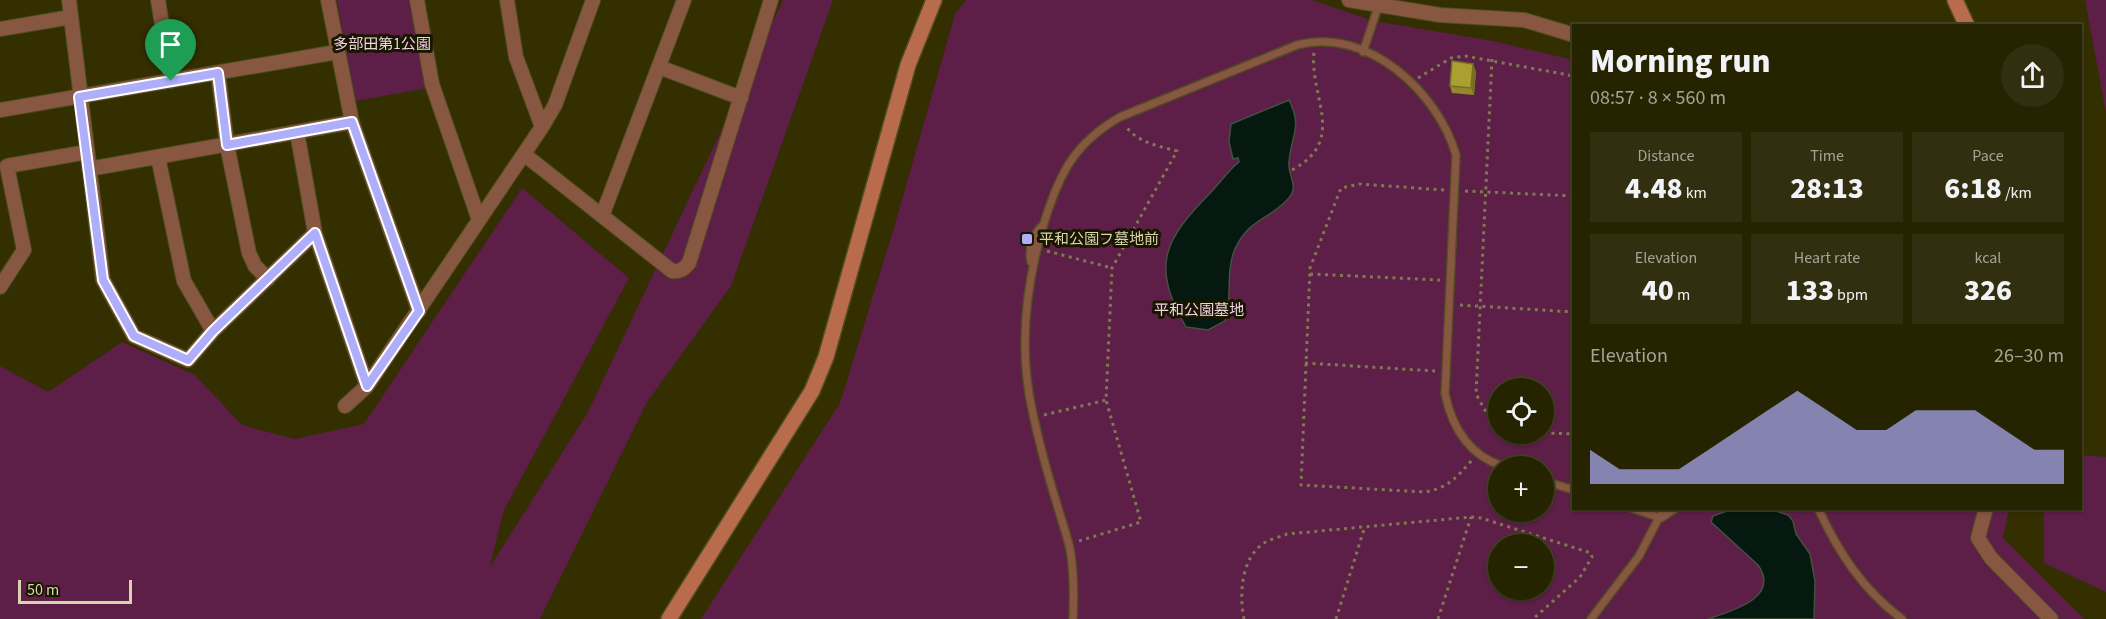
<!DOCTYPE html>
<meta charset="utf-8">
<style>
body{margin:0;font-family:"Source Sans 3","Noto Sans JP",sans-serif;background:#322f10;color:#f1f3f6;height:100vh;display:flex;flex-direction:column;font-size:22px;white-space:nowrap}
*{box-sizing:border-box;margin:0}
p{font-size:20px;color:#a4a499}
.icon{flex:none;width:33px;height:33px;fill:none;stroke:currentColor;stroke-width:2;stroke-linecap:round;stroke-linejoin:round}
.map{position:relative;flex:1;overflow:hidden}
.panel{position:absolute;left:1572px;top:24px;width:510px;height:486px;display:flex;flex-direction:column;background:#262301;border-radius:0px;box-shadow:0 2px 4px #0004,0 0 0 2px #424023}
.panel>*{flex:none}
.controls{position:absolute;left:1488px;top:378px;display:grid;gap:12px}
.controls a{display:grid;place-items:center;width:66px;height:66px;border-radius:50%;background:#262301;box-shadow:0 2px 4px #0004,0 0 0 2px #424023;font-size:30px}
.scale{position:absolute;left:18px;bottom:15px;width:114px;box-sizing:border-box;padding-left:6px;border:3px solid #d8d5ae;border-top:0;font-size:16px;line-height:21px;white-space:nowrap;color:#d8d5ae;-webkit-text-stroke:4px #191600;paint-order:stroke}
.pin{position:absolute;display:grid;place-items:center;width:51px;height:51px;color:#fff;margin:-62px -26px;border-radius:50% 50% 50% 0;rotate:-45deg;box-shadow:0 0 6px #0007}
.pin .icon{rotate:45deg}
.round{display:grid;place-items:center;flex:none;width:63px;height:63px;border-radius:32px;background:#322f10}
.head{display:flex;align-items:center;justify-content:space-between;height:102px;padding:0 18px}
h1{font-size:33px;font-weight:800;line-height:45px}
.figures{display:grid;grid-template-columns:repeat(3,1fr);gap:9px;height:102px;padding:6px 18px}
.figures div{display:grid;align-content:center;border-radius:0px;background:#322f10;text-align:center}
.figures b{font-size:30px;font-weight:800}
.figures small{font-size:16px;font-weight:400}
.figures p{font-size:16px}
.chart{height:168px;padding:12px 18px}
.chart p{display:flex;justify-content:space-between}
.chart svg{width:100%;height:108px;margin-top:6px;fill:#aeaefb;opacity:.7}
.map>svg:first-child{display:block}
</style>
<div class="map">
<svg width="2106" height="619" viewBox="0 0 2106 619">
<rect width="100%" height="100%" fill="#332f01"/>
<!-- green -->
<path fill="#5d1e48" fill-rule="evenodd" d="M 337,0 L 412,0 L 428,88 L 355,101 Z
M 783,0 L 833,0 L 731,286 L 647,402 L 540,619 L 0,619 L 0,366 L 48,392 L 122,342 L 195,375 L 242,425 L 294,439 L 364,424 L 522,188 L 629,278 L 503,512 L 490,567 L 588,412 Z
M 966,0 L 1312,0 L 1374,21 L 1493,41 L 1573,60 L 1574,508 L 2009,509 L 2003,538 L 2084,619 L 701,619 L 840,403 L 893,231 L 955,14 ZM 1498,388 L 1544,388 L 1544,434 L 1498,434 ZM 1498,466 L 1544,466 L 1544,512 L 1498,512 ZM 1498,544 L 1544,544 L 1544,590 L 1498,590 Z
M 2085,0 L 2106,0 L 2106,113 Z
M 2081,455 L 2106,457 L 2106,592 L 2044,563 L 2044,509 L 2080,508 Z"/>
<!-- water -->
<path fill="#051910" stroke="#44513f" stroke-width="1.5" d="M 1289,100 C 1303,128 1291,135 1289,162 C 1287,176 1301,186 1287,200 C 1267,221 1249,219 1235,249 C 1225,272 1233,297 1225,321 L 1208,330 L 1186,327 C 1150,264 1164,240 1212,191 C 1218,185 1234,164 1239,162 L 1238,158 L 1233,159 L 1229,142 L 1231,124 Z
M 1732,509 L 1770,509 L 1788,515 L 1793,521 L 1796,534 L 1810,554 L 1815,581 L 1814,619 L 1708,619 C 1731,611 1781,598 1758,565 L 1711,522 L 1713,516 Z"/>
<g fill="none" stroke-linecap="round" stroke-linejoin="round">
<!-- lane casing -->
<g stroke="#514d20" stroke-width="10">
<path id="lane" d="M 1363,52 L 1378,7
M 1031,262 C 1028,248 1033,234 1044,224
M 1544,481 L 1574,490
M 1631,508 L 1661,518
M 1818,508 C 1838,552 1863,590 1902,619
M 1661,518 L 1676,508
M 1073,619 C 1074,597 1074,577 1071,555 C 1069,540 1063,526 1059,511 C 1049,479 1040,447 1033,414 C 1018,350 1026,282 1045,220 C 1060,172 1075,143 1120,117 L 1297,45 C 1367,26 1438,92 1456,155 L 1445,394 C 1452,427 1469,455 1502,466
M 1591,619 L 1639,556 L 1664,508"/>
</g>
<!-- street casing -->
<g stroke="#514d20" stroke-width="16">
<path id="street" d="M 69,0 L 103,280 L 134,336 L 188,360 L 213,331 L 315,233
M 158,0 L 171,81
M 328,0 L 352,122 L 419,311
M 417,0 L 432,84 L 479,220
M 507,0 L 516,57 L 542,127
M 1349,0 L 1440,15 L 1524,20 L 1574,35
M 0,29 L 71,17
M 659,67 L 741,98
M 218,73 L 227,145 L 249,253 L 255,266 L 268,279
M 0,110 L 337,52
M 297,132 L 315,233 L 367,386
M 525,155 L 672,271 C 680,272 684,269 689,263 L 771,0
M 158,157 L 184,281 L 213,331
M 89,169 L 352,122
M 602,216 L 684,0
M 0,287 L 24,250 L 7,166 L 87,152
M 345,406 L 367,386 L 542,127 L 555,105 L 593,0
M 1986,508 L 1978,538 L 1991,558 L 2051,619"/>
</g>
<!-- secondary casing -->
<g stroke="#514d20" stroke-width="18">
<path id="secondary" d="M 1955,0 L 1967,26
M 669,619 L 812,391 L 826,357 L 908,65 L 934,0"/>
</g>
<!-- path -->
<path stroke="#7e7a4f" stroke-width="3" stroke-dasharray="3 4.5" stroke-linecap="butt" d="M 1492,59 L 1476,394 L 1491,421 L 1498,424
M 1418,78 L 1451,58 L 1465,56 L 1574,76
M 1292,170 C 1348,140 1309,97 1314,52
M 1444,190 L 1360,184 L 1341,188 L 1310,268 L 1301,485 L 1425,492 C 1448,488 1457,477 1472,460
M 1465,191 L 1574,196
M 1047,251 L 1112,268
M 1310,274 L 1440,280
M 1460,305 L 1574,312
M 1305,363 L 1435,371
M 1044,415 L 1106,400
M 1544,433 L 1574,434
M 1079,541 L 1141,522 L 1106,400 L 1112,268 L 1177,151 C 1158,146 1136,142 1125,125
M 1244,619 C 1239,595 1241,558 1264,543 C 1270,539 1280,537 1287,534 L 1471,517 L 1481,518 L 1591,553 L 1592,557 L 1580,577 L 1533,619
M 1336,619 L 1365,526
M 1438,619 L 1471,517"/>
<!-- lane -->
<use href="#lane" stroke="#875742" stroke-width="7"/>
<!-- street -->
<use href="#street" stroke="#875742" stroke-width="14"/>
<!-- secondary -->
<use href="#secondary" stroke="#b96c4b" stroke-width="15"/>
</g>
<!-- wall -->
<path fill="#92892a" d="M 1476,71 L 1474,95 L 1452,93 L 1450,86 Z"/>
<!-- shaded-wall -->
<path fill="#776f22" d="M 1473,64 L 1476,71 L 1474,95 L 1471,88 Z"/>
<!-- building -->
<path fill="#aa9f31" stroke="#776f22" stroke-width="1.5" d="M 1452,61 L 1473,64 L 1471,88 L 1450,86 Z"/>
<g fill="none" stroke-linecap="round" stroke-linejoin="round">
<!-- route casing -->
<g stroke="#fff" stroke-width="12">
<path id="route" d="M 218,73 L 227,145 L 352,122 L 419,311 L 367,386 L 315,233 L 213,331 L 188,360 L 134,336 L 103,280 L 79,97 Z"/>
</g>
<!-- route -->
<use href="#route" stroke="#aeaefb" stroke-width="8"/>
</g>
<!-- markers -->
<rect fill="#aeaefb" stroke="#191600" stroke-width="2" x="1021" y="233" width="12" height="12" rx="3"/>
<g text-anchor="middle" dominant-baseline="central" stroke-width="6" stroke-linejoin="round" paint-order="stroke">
<!-- park labels -->
<g font-size="15" fill="#eed2e2" stroke="#191600">
<text x="382" y="44">多部田第1公園</text>
<text x="1199" y="310">平和公園墓地</text>
</g>
<!-- poi labels -->
<g font-size="15" fill="#d8d5ae" stroke="#191600" text-anchor="start">
<text x="1039" y="239">平和公園フ墓地前</text>
</g>
</g>
</svg>
<div class="controls">
<a><svg class="icon" aria-label="locate" viewBox="0 0 24 24"><circle cx="12" cy="12" r="6"/><path d="M12 2v4M12 18v4M2 12h4M18 12h4"/></svg></a>
<a>+</a>
<a>−</a>
</div>
<div class="scale">50 m</div>
<div class="pin" style="left:171px;top:81px;background:#1e9e55"><svg class="icon" aria-label="arrive" viewBox="0 0 24 24"><path d="M6 21V4h12l-3 4 3 4H6"/></svg></div>
<section class="panel">
<div class="head"><div><h1>Morning run</h1><p>08:57 · 8 × 560 m</p></div><a class="round"><svg class="icon" aria-label="share" viewBox="0 0 24 24"><path d="M12 15V3M7 8l5-5 5 5M5 13v7h14v-7"/></svg></a></div>
<div class="figures">
<div><p>Distance</p><b>4.48<small> km</small></b></div>
<div><p>Time</p><b>28:13</b></div>
<div><p>Pace</p><b>6:18<small> /km</small></b></div>
</div>
<div class="figures">
<div><p>Elevation</p><b>40<small> m</small></b></div>
<div><p>Heart rate</p><b>133<small> bpm</small></b></div>
<div><p>kcal</p><b>326</b></div>
</div>
<div class="chart"><p><span>Elevation</span>26–30 m</p>
<svg viewBox="0 0 160 44" preserveAspectRatio="none"><path d="M0 44V30L10 38L20 38L30 38L40 30L50 22L60 14L70 6L80 14L90 22L100 22L110 14L120 14L130 14L140 22L150 30L160 30V44z"/></svg>
</div>
</section>
</div>
